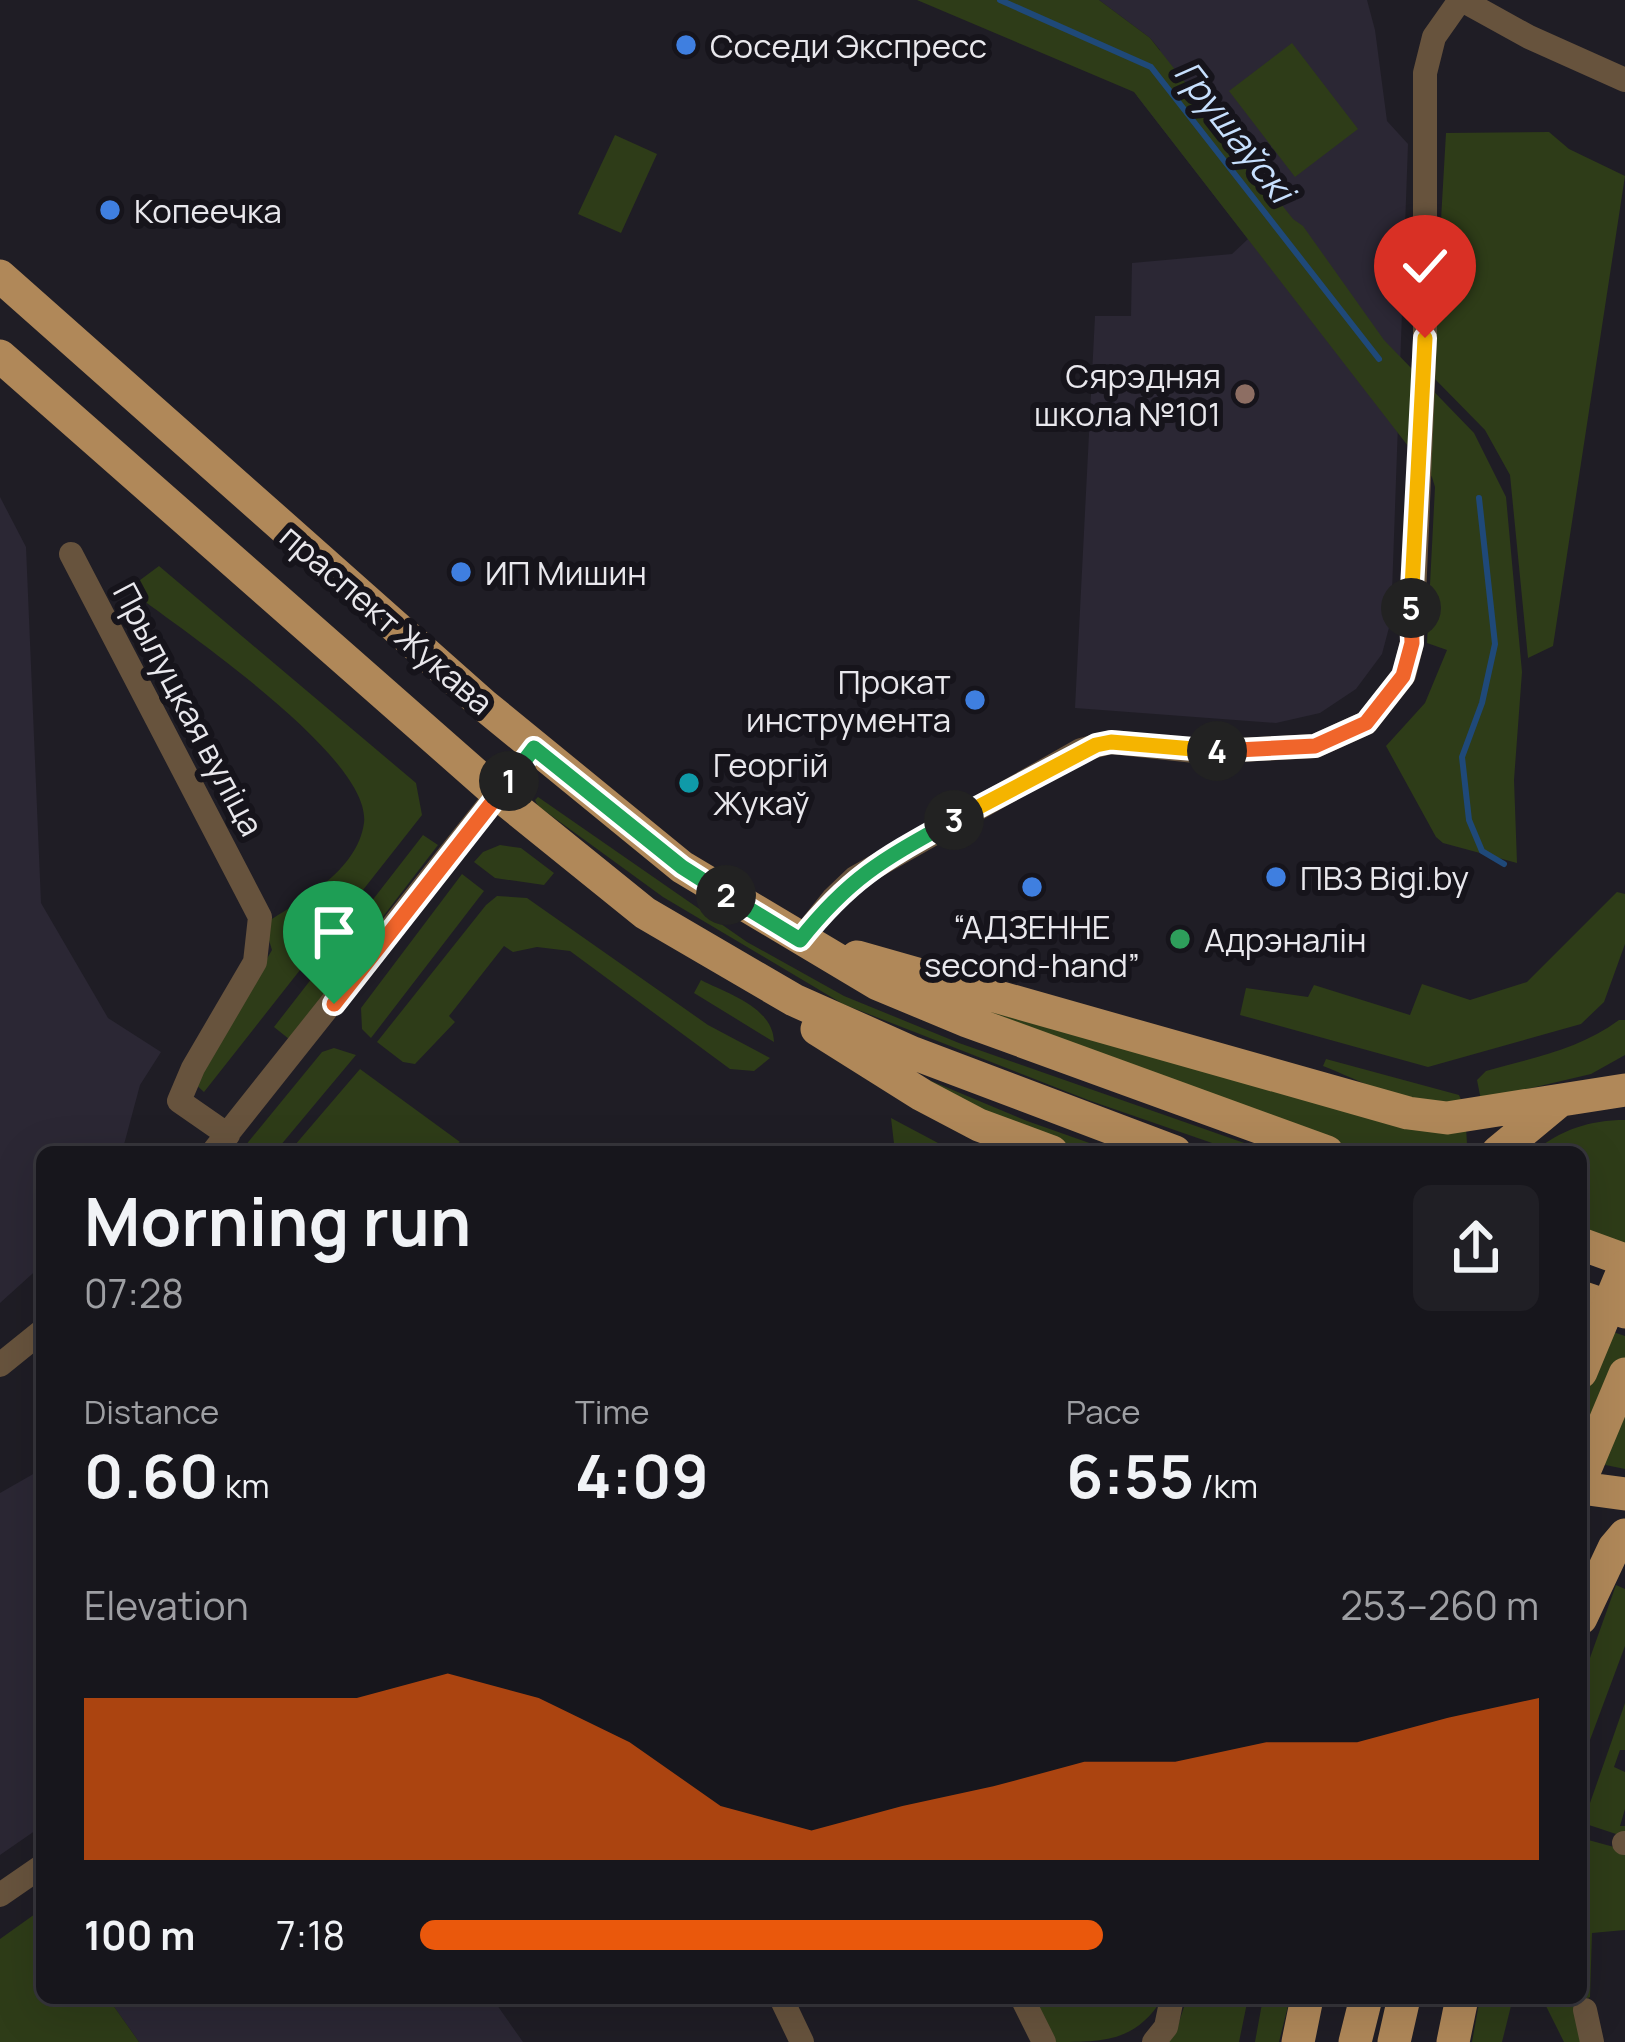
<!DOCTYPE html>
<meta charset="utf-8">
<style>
body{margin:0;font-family:Manrope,sans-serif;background:#201f25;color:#f1f3f6;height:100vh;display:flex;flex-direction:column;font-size:45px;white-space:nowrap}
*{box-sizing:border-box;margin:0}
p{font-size:39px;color:#9e9fa3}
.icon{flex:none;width:66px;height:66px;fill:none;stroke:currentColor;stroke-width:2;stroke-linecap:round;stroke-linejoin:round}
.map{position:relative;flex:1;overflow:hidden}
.details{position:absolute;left:36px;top:1146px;width:1551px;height:858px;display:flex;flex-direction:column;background:#17161c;border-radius:18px;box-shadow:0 12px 48px #0002,0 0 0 3px #36353b}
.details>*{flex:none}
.pin{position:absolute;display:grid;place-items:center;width:102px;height:102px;color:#fff;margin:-123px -51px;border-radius:50% 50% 50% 0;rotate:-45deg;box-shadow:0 0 12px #0007}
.pin .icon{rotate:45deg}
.km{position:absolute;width:60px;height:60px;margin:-30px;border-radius:50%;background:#222;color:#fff;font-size:33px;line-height:60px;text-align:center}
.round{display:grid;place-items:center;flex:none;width:126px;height:126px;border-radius:18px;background:#201f25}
.summary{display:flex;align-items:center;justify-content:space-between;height:204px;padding:0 48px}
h1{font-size:66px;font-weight:700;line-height:90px}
.figures{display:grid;grid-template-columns:repeat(3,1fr);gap:18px;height:204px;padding:12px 48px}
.figures div{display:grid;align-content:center}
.figures b{font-size:60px;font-weight:700}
.figures small{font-size:33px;font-weight:400}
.figures p{font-size:33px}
.chart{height:336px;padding:24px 48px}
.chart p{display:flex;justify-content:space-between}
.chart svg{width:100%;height:216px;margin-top:12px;fill:#ea580c;opacity:.7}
ul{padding:0 48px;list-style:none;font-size:39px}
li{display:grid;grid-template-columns:192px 144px 1fr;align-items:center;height:90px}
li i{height:30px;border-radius:15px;background:#ea580c}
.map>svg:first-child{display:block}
</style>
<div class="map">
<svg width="1625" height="2042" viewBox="0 0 1625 2042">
<rect width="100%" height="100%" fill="#1f1d25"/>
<!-- built -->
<path fill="#2b2734" d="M 1099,0 L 1367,0 L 1375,30 L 1387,121 L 1408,144 L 1391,620 L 1382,654 L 1356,689 L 1320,713 L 1276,723 L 1075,708 L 1095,316 L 1131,316 L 1132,263 L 1232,254 L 1248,239 L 1137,96 L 1160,50 L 1150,38 Z
M 0,497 L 26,547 L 41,903 L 108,1018 L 161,1052 L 140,1085 L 122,1152 L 42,1152 L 42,1265 L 0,1303 Z
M 42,1469 L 42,1826 L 0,1855 L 0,1493 Z
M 108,1998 L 492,1998 L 523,2042 L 139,2042 Z"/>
<!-- green -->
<path fill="#2e3c18" d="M 917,0 L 1099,0 L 1150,38 L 1293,219 L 1303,226 L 1384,340 L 1474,433 L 1506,497 L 1522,672 L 1514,780 L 1517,863 L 1443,843 L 1436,837 L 1386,746 L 1425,703 L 1447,650 L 1427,643 L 1435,487 L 1432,477 L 1134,92 Z
M 1292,43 L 1358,129 L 1295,177 L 1229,91 Z
M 1549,132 L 1569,149 L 1625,176 L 1553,646 L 1528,658 L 1510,475 L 1485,430 L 1432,376 L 1446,133 Z
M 615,135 L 657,154 L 621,233 L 578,214 Z
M 159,566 L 416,783 L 422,815 L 204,1092 L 194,1083 L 272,950 L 264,924 C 301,900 357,872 364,823 C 372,757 179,628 128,589 Z
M 538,797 L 747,942 L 844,996 L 959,1043 L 1270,1152 L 1238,1152 L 1088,1100 L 843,1004 L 663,897 L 538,806 L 535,800 Z
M 423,835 L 438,845 L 289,1039 L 274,1027 Z
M 500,845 L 521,848 L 554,873 L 544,885 L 495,878 L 474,862 L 483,852 Z
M 462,874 L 484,891 L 371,1038 L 362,1029 L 361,1008 Z
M 1617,892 L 1625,894 L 1625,944 L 1604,1002 L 1581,1024 L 1428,1067 L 1240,1015 L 1246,988 L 1308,997 L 1314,985 L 1410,1015 L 1422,984 L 1470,1000 L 1527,982 Z
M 497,896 L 527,898 L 708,1025 L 770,1058 L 754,1071 L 730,1069 L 570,951 L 537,947 L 513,952 L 504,946 L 449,1016 L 455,1022 L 415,1064 L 403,1062 L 377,1042 L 486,905 Z
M 701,980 C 728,994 773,1007 774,1042 L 694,993 Z
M 964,1004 L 1466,1127 L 1467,1144 L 1461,1152 L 1365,1152 Z
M 1619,1020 L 1625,1020 L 1625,1055 L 1591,1074 L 1481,1100 L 1477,1080 L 1486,1071 C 1533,1058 1580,1049 1619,1020 Z
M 334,1048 L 356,1055 L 275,1152 L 240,1152 L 322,1052 Z
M 1326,1059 L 1459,1095 L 1462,1102 C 1415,1111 1366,1083 1323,1066 Z
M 360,1069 L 460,1142 L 445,1152 L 289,1152 Z
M 917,1075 L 1027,1121 L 1115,1152 L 1078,1152 L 936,1093 Z
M 891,1118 L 955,1152 L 895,1152 Z
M 1625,1120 L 1625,1245 L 1581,1229 L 1581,1152 L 1533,1152 C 1561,1130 1589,1120 1625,1120 Z
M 1581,1321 L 1625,1336 L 1625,1469 L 1581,1460 Z
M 1616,1585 L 1625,1589 L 1625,1646 L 1581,1764 L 1581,1683 Z
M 1625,1703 L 1625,1750 L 1620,1750 L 1614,1767 L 1625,1772 L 1625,1809 L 1620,1826 L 1625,1826 L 1625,1837 L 1583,1823 Z
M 1581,1838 L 1625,1850 L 1625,1930 L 1592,1933 L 1590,1997 L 1578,2002 L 1584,2042 L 1564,2042 L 1545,2004 L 1528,1998 L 1581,1998 Z
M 42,1909 L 42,1998 L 108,1998 L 139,2042 L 0,2042 L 0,1939 Z
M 1031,1998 L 1163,1998 C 1135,2042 1105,2042 1052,2042 Z
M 1187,1998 L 1248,1998 L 1239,2042 L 1166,2042 L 1176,2031 Z
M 1263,1998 L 1290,1998 L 1279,2042 L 1255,2042 Z
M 1480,1998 L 1513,1998 L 1502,2042 L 1472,2042 Z"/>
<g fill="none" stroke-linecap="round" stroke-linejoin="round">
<!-- stream -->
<path stroke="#1f4979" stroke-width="6" d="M 1000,0 L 1151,67 L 1379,359
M 1479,498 L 1495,644 L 1482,703 L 1462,757 L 1469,820 L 1482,851 L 1504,864"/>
<!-- minor -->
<path stroke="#67533d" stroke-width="24" d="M 1462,0 L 1529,37 L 1625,80
M 71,554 L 260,917 L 255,962 L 193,1068 L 179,1101 L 228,1135
M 800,940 L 833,899 L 855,878 L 1081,750 L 1111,742 L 1204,752 L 1315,746 L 1366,723 L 1404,675 L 1412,643 L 1425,338 L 1425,73 L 1434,37 L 1460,0
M 213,1152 L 534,748
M 0,1365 L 42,1331
M 1624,1843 L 1625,1843
M 0,1895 L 42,1866
M 781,1998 L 802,2042
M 1022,1998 L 1044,2042
M 1585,2010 L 1592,2042
M 1154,2042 L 1166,2027 L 1172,1998"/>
<!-- major -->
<path stroke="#b08859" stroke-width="33" d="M 0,276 L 485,706 L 682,867 L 878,984 L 967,1021 L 1327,1152
M 0,356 L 499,795 L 645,913 L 794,1000 L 913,1053 L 1175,1152
M 857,957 L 1408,1113 L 1447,1118 L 1625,1090
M 817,1029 L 922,1095 L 979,1125 L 1052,1152
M 1498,1152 L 1558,1102
M 1581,1244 L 1625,1260
M 1581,1297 L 1625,1312
M 1581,1479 L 1625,1374
M 1581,1488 L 1625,1494
M 1581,1618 L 1614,1548 L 1625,1535
M 1298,2042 L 1307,1998
M 1355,2042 L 1366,1998
M 1394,2042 L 1404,1998
M 1453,2042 L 1462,1998"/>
<!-- major-bridge -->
<path stroke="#b08859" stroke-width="33" d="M 1581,1372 L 1625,1266"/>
</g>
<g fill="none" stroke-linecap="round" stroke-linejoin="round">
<!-- split-1 casing -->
<g stroke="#fff" stroke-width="24">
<path id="split-1" d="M 334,1004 L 509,781"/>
</g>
<!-- split-2 casing -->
<g stroke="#fff" stroke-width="24">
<path id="split-2" d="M 509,781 L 534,748 L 682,867 L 726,895"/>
</g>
<!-- split-3 casing -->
<g stroke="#fff" stroke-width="24">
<path id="split-3" d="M 726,895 L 800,940 C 851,876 884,859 954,820"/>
</g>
<!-- split-4 casing -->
<g stroke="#fff" stroke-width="24">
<path id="split-4" d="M 954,820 L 1096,745 L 1111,742 L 1217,751"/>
</g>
<!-- split-5 casing -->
<g stroke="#fff" stroke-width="24">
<path id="split-5" d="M 1217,751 L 1315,746 L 1366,723 L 1403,676 L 1412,643 L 1411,608"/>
</g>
<!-- split-6 casing -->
<g stroke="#fff" stroke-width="24">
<path id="split-6" d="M 1411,608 L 1425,338"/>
</g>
<!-- split-1 -->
<use href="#split-1" stroke="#f0652b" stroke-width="15"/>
<!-- split-2 -->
<use href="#split-2" stroke="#22a559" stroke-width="15"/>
<!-- split-3 -->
<use href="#split-3" stroke="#22a559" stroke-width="15"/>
<!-- split-4 -->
<use href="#split-4" stroke="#f5b400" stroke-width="15"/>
<!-- split-5 -->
<use href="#split-5" stroke="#f0652b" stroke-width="15"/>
<!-- split-6 -->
<use href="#split-6" stroke="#f5b400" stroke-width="15"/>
</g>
<!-- markers -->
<g fill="#3f7fe0" stroke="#16141b" stroke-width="4.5">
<circle cx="686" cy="45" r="12"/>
<circle cx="110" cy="210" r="12"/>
<circle cx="461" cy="572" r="12"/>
<circle cx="975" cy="700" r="12"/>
<circle cx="1276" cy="877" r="12"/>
<circle cx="1032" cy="887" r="12"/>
</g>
<circle fill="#8d6e63" stroke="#16141b" stroke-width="4.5" cx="1245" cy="394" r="12"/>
<circle fill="#0f9aa8" stroke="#16141b" stroke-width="4.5" cx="689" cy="783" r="12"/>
<circle fill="#2e9e5b" stroke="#16141b" stroke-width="4.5" cx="1180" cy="939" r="12"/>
<g text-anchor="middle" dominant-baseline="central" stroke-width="12" stroke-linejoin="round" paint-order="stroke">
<!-- poi labels -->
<g font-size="33" fill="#e9e8ed" stroke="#16141b" text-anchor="start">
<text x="710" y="45">Соседи Экспресс</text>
<text x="134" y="210">Копеечка</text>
<text x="1221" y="375" text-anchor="end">Сярэдняя<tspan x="1221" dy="38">школа №101</tspan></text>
<text x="485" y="572">ИП Мишин</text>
<text x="951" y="681" text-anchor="end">Прокат<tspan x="951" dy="38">инструмента</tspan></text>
<text x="713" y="764">Георгій<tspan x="713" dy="38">Жукаў</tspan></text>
<text x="1300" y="877">ПВЗ Bigi.by</text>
<text x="1032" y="926" text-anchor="middle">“АДЗЕННЕ<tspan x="1032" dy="38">second-hand”</tspan></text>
<text x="1204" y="939">Адрэналін</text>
</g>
<!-- street labels -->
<g font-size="33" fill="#e9e8ed" stroke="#16141b">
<text transform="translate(387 619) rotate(41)">праспект Жукава</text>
<text transform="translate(189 709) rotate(62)">Прылуцкая вуліца</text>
</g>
<!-- water labels -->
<g font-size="36" font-style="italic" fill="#c7e0fe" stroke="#16141b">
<text transform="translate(1235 131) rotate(52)">Грушаўскі</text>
</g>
</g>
</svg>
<div class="pin" style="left:334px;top:1004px;background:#1e9e55"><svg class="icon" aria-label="arrive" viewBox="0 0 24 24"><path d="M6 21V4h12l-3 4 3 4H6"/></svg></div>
<div class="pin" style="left:1425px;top:338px;background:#d93025"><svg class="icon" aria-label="check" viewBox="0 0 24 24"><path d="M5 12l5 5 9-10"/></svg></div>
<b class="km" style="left:509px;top:781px">1</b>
<b class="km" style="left:726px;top:895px">2</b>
<b class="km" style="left:954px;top:820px">3</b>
<b class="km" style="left:1217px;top:751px">4</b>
<b class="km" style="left:1411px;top:608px">5</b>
<section class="details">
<div class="summary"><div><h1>Morning run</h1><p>07:28</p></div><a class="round"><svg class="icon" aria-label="share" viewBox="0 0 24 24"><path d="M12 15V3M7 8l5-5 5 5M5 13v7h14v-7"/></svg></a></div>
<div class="figures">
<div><p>Distance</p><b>0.60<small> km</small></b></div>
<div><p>Time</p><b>4:09</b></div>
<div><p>Pace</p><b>6:55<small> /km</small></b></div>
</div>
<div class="chart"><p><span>Elevation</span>253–260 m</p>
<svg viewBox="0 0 160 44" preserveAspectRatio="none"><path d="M0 44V11L10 11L20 11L30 11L40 6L50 11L60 20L70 33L80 38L90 33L100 29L110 24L120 24L130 20L140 20L150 15L160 11V44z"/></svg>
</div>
<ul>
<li><b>100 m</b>7:18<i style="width:61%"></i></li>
</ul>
</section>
</div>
